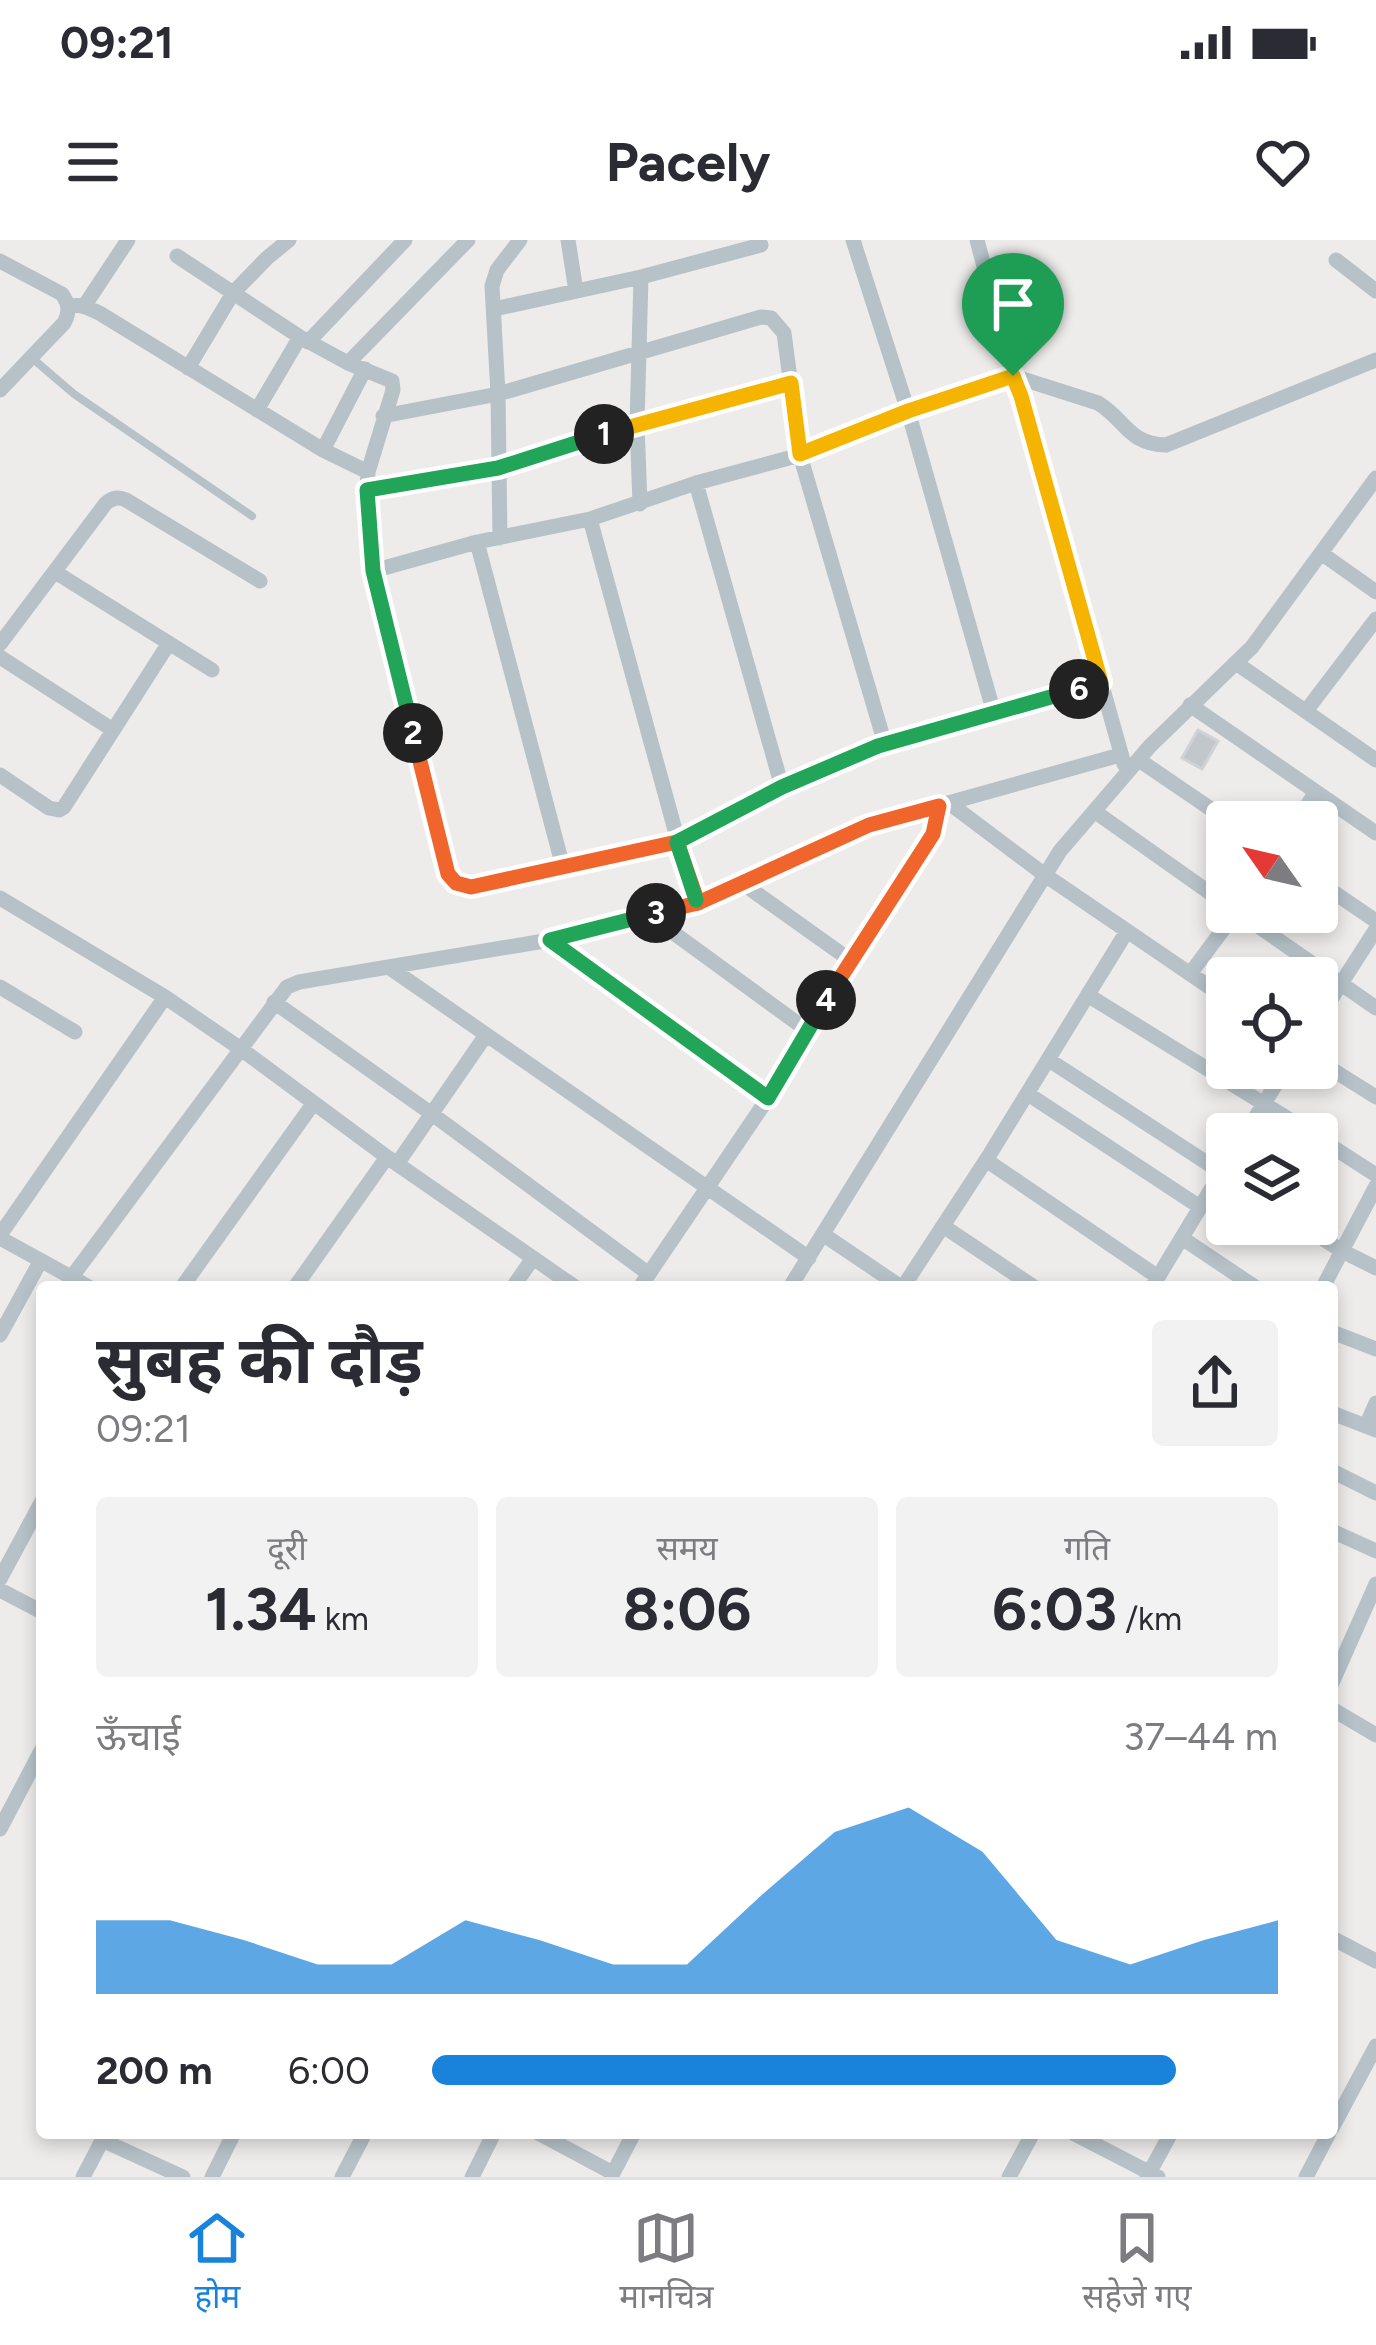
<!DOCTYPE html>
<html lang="hi">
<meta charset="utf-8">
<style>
body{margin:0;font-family:Figtree,"Noto Sans Devanagari",sans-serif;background:#f2f2f3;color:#2b2b33;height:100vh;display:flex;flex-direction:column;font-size:45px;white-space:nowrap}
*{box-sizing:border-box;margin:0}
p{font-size:39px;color:#7c7c81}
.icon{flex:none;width:66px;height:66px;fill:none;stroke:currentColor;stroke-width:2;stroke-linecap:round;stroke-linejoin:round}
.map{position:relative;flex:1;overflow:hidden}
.details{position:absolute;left:36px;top:1041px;width:1302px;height:858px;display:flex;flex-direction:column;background:#fff;border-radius:12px;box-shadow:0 6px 18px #0003}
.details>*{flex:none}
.needle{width:78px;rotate:304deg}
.tools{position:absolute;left:1206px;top:561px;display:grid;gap:24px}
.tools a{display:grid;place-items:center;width:132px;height:132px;border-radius:12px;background:#fff;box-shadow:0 6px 18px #0003;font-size:60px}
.pin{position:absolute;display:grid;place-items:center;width:102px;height:102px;color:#fff;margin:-123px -51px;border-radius:50% 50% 50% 0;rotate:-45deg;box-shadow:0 0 12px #0007}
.pin .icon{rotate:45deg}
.km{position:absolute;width:60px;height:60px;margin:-30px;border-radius:50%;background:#222;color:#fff;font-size:33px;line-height:60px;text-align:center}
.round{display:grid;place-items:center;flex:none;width:126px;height:126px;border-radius:12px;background:#f2f2f3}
.overview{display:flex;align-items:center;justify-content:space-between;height:204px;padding:0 60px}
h1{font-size:66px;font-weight:700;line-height:90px}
.figures{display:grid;grid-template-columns:repeat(3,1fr);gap:18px;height:204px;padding:12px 60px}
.figures div{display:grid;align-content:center;border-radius:12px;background:#f2f2f3;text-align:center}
.figures b{font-size:60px;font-weight:700}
.figures small{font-size:33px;font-weight:400}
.figures p{font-size:33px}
.chart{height:336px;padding:24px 60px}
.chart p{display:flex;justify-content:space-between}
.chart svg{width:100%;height:216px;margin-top:12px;fill:#1982da;opacity:.7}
ul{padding:0 60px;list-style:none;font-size:39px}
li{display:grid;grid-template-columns:192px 144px 1fr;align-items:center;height:90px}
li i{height:30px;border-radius:15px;background:#1982da}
.status{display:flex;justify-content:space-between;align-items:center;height:84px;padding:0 60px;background:#fff;direction:ltr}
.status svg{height:33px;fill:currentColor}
header{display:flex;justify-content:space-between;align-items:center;height:156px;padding:0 60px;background:#fff;font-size:54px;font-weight:700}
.tab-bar{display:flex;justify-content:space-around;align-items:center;height:168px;border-top:3px solid #e1e1e2;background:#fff;font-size:33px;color:#7c7c81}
.tab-bar a{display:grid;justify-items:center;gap:6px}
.tab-bar .active{color:#1982da}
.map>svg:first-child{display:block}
</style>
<div class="status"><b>09:21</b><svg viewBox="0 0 49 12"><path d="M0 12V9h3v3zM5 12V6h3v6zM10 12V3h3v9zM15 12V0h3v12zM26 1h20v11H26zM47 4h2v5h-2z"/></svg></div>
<header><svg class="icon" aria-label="menu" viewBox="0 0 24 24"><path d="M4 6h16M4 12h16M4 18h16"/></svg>Pacely<svg class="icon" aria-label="heart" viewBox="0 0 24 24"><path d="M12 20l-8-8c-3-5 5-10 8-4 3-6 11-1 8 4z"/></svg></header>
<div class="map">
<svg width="1376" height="1937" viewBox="0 0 1376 1937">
<rect width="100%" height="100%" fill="#eeebeb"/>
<!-- building -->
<path fill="#c2c7cb" stroke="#cfd2d7" stroke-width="3" d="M 1198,490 L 1218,501 L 1202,529 L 1182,518 Z"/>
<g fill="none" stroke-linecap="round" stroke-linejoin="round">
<!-- service -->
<path stroke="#b6c2c8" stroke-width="8" d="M 32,118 L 74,154 L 252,276"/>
<!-- minor -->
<path stroke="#b6c2c8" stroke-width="15" d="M 568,0 L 576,51
M 853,0 L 908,171 L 994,473
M 977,0 L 1013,136 L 1021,156 L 1124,524
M 177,16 L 300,97 L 348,123 L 392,141 L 393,150 L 368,232 L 367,250 L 373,331 L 447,634 L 456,643 L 471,647 L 678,601 L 782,547 L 878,506 L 1101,443
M 1336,20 L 1376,51
M 0,21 L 62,54 C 69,64 70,72 64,83 L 0,150
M 85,65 L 128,0
M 68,67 C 81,63 89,68 101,74 L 323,210 L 368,232
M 494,69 L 641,37 L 761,5
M 308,102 L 405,0
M 348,123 L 468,0
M 188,128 L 233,53 L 267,18 L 289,0
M 257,170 L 300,97
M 383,176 L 498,154 L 761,77 L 771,78 L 784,93 L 800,215 L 885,504
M 323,210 L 365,129
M 696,243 L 782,547
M 367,250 L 498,228 L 637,184 L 791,143
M 640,264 L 637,184 L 641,37
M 590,279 L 678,601 L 698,663
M 500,298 L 498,154 L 492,46 L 497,30 L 520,0
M 477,302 L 563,627
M 1321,313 L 1376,352
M 373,331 L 477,302 L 590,279 L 696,243 L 800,215 L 908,171 L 1013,136 L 1098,163 C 1126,180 1128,204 1166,205 L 1376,120
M 55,332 L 212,430
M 0,404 L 106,263 C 113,258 118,256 126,260 L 260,341
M 0,417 L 113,490
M 1236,423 L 1376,520
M 1190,465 L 1376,593
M 1306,471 L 1376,379
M 1139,520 L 1230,582
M 0,535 L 49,568 L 59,570 L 64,567 L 169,403
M 949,563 L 1045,635 L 1227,759
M 1094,571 L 1227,665
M 1296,582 L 1316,552
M 1317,641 L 1376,681
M 742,643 L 850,720
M 0,658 L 165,757 L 241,809 L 387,917 L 575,1047
M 1238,672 L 1376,768
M 649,675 L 808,791
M 550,700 L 768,858
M 390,728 L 809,1018
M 1190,734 L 1236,672
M 0,747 L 75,792
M 1089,756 L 1313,894
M 274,762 L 432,874 L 649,1034
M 1317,781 L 1376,689
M 1049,820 L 1227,936
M 1317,820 L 1376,857
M 1028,854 L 1200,967
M 1245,894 L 1286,828
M 1317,897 L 1376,935
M 986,920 L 1158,1037
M 397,924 L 486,795
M 1300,984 L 1342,1011 L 1376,1028
M 943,986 L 1034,1047
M 0,995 L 165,757
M 824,995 L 901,1047
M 0,998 L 89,1047
M 1182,998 L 1255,1047
M 71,1038 L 287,747 L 299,742 L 550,700 L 698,663 L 869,585 L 1120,515
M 182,1047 L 313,864
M 295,1047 L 387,917
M 513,1047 L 533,1018
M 640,1047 L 768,858 L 850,720 L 933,594 L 939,565
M 790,1047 L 1060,611 L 1150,506 L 1252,407 L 1376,238
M 903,1047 L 990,914 L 1127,691
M 1152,1047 L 1227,923
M 1323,1047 L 1376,946
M 1332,1092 L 1376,1109
M 0,1095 L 40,1022
M 1332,1173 L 1376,1190
M 1366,1186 L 1376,1163
M 1332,1231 L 1376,1253
M 1332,1291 L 1376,1311
M 0,1339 L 42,1261
M 0,1350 L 42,1372
M 1332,1443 L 1376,1344
M 1332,1469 L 1376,1495
M 0,1589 L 42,1509
M 1332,1698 L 1376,1721
M 1332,1888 L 1376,1806
M 538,1893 L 613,1933
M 1073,1893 L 1158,1937
M 102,1900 L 183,1937
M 83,1937 L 106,1893
M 212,1937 L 234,1893
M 342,1937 L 365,1893
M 472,1937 L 494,1893
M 611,1937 L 634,1893
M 1009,1937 L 1033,1893
M 1147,1937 L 1171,1893
M 1306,1937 L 1329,1893"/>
</g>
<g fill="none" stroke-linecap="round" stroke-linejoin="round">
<!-- split-1 casing -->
<g stroke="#fff" stroke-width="24">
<path id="split-1" d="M 604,194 L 791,143 L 800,214 L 908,171 L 1013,136"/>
</g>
<!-- split-2 casing -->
<g stroke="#fff" stroke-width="24">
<path id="split-2" d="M 413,493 L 373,331 L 367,250 L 498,228 L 604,194"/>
</g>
<!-- split-3 casing -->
<g stroke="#fff" stroke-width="24">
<path id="split-3" d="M 413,493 L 448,634 L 456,643 L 471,647 L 677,602 L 698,663 L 656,673"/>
</g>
<!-- split-4 casing -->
<g stroke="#fff" stroke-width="24">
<path id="split-4" d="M 656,673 L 550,700 L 768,858 L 826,760"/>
</g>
<!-- split-5 casing -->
<g stroke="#fff" stroke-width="24">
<path id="split-5" d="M 696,660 L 698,663 L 869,585 L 939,566 L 933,594 L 826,760"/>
</g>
<!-- split-6 casing -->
<g stroke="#fff" stroke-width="24">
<path id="split-6" d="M 696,660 L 677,602 L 782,547 L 878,506 L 1079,449"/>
</g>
<!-- split-7 casing -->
<g stroke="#fff" stroke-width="24">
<path id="split-7" d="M 1013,136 L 1021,156 L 1101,442 L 1079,449"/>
</g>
<!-- split-1 -->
<use href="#split-1" stroke="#f5b400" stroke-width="15"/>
<!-- split-2 -->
<use href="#split-2" stroke="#22a559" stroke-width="15"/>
<!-- split-3 -->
<use href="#split-3" stroke="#f0652b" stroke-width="15"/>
<!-- split-4 -->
<use href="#split-4" stroke="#22a559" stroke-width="15"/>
<!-- split-5 -->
<use href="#split-5" stroke="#f0652b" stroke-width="15"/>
<!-- split-6 -->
<use href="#split-6" stroke="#22a559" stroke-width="15"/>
<!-- split-7 -->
<use href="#split-7" stroke="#f5b400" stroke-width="15"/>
</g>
</svg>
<div class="tools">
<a><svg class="needle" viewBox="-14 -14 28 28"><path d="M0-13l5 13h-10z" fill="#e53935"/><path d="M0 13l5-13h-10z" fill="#7c7c81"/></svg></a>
<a><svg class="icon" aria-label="locate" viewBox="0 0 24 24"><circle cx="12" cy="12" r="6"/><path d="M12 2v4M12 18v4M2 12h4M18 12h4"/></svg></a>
<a><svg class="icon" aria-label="layers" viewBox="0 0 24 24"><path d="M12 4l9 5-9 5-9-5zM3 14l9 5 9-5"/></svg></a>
</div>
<div class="pin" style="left:1013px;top:136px;background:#1e9e55"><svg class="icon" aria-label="arrive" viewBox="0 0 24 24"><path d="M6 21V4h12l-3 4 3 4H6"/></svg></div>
<b class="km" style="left:604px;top:194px">1</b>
<b class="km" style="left:413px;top:493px">2</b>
<b class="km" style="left:656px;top:673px">3</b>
<b class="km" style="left:826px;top:760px">4</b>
<b class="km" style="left:1079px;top:449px">6</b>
<section class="details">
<div class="overview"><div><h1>सुबह की दौड़</h1><p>09:21</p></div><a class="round"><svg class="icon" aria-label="share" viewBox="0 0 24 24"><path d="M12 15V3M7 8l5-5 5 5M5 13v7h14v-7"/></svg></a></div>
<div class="figures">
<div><p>दूरी</p><b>1.34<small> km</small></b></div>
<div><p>समय</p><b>8:06</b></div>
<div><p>गति</p><b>6:03<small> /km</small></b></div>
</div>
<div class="chart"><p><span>ऊँचाई</span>37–44 m</p>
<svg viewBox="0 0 160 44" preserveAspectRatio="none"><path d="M0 44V29L10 29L20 33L30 38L40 38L50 29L60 33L70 38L80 38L90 24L100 11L110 6L120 15L130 33L140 38L150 33L160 29V44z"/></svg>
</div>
<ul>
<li><b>200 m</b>6:00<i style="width:88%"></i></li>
</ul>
</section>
</div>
<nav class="tab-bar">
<a class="active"><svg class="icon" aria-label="home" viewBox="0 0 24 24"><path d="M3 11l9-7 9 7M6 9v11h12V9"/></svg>होम</a>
<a><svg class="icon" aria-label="map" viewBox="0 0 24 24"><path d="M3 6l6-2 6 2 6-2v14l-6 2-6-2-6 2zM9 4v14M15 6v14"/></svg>मानचित्र</a>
<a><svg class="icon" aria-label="saved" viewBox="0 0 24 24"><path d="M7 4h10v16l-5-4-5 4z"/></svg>सहेजे गए</a>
</nav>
